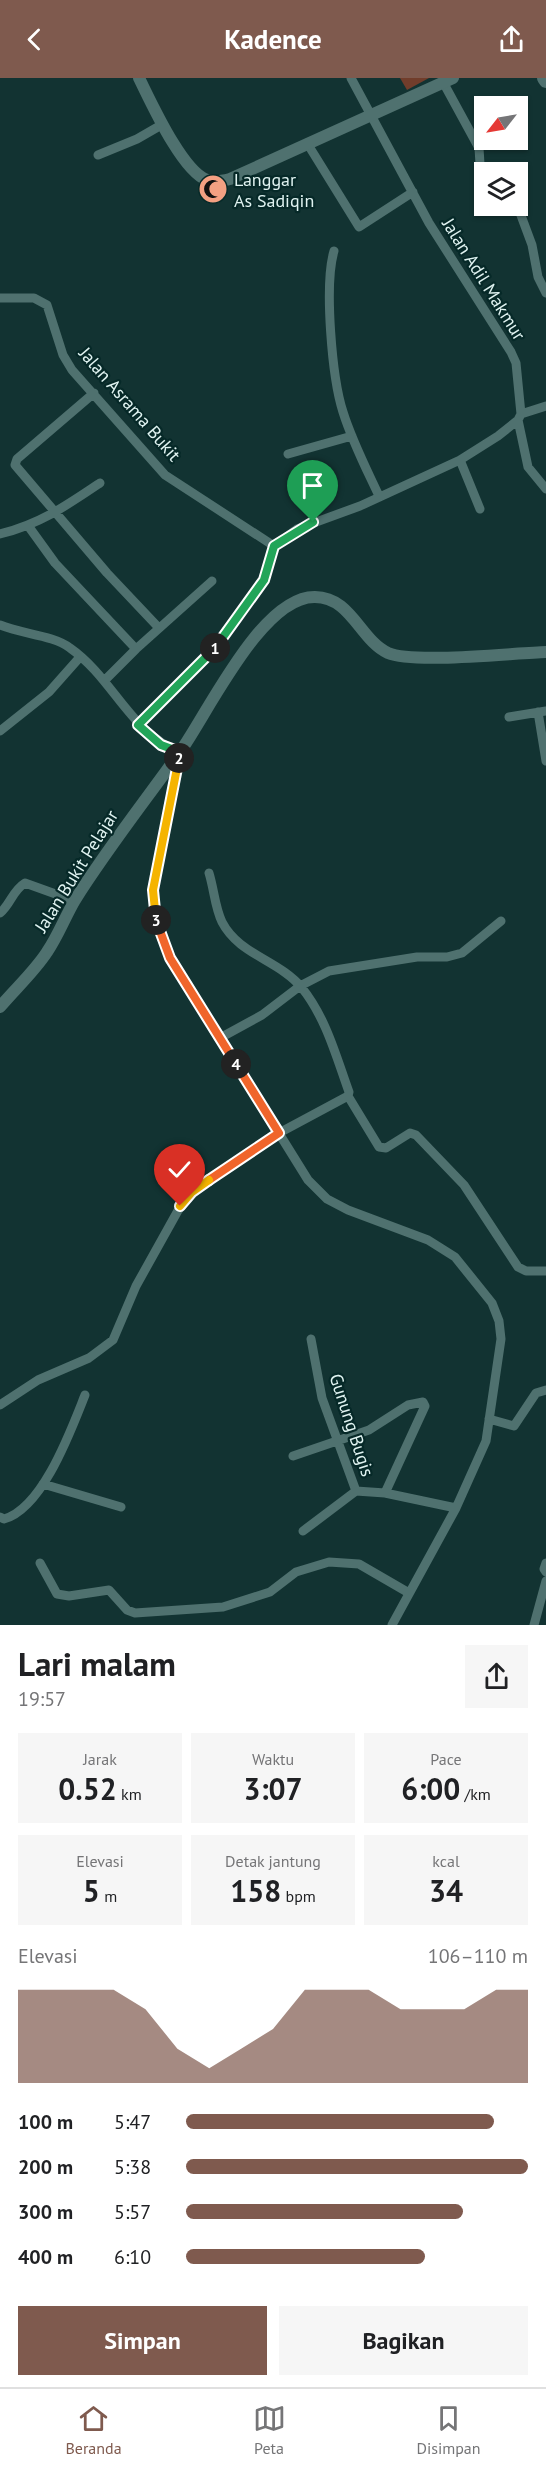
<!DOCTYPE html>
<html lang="id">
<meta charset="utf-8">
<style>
body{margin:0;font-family:"PT Sans",sans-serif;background:#f6f6f6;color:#202124;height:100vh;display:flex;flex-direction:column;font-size:22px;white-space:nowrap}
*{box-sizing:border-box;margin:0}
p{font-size:20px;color:#757577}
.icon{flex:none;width:33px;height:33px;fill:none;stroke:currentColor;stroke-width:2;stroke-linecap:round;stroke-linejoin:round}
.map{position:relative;height:1547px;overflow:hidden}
.panel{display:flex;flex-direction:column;background:#fff;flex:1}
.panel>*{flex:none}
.needle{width:39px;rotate:239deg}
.tools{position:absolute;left:474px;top:18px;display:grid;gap:12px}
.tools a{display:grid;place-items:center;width:54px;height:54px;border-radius:0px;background:#fff;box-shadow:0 2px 4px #0004;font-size:30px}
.pin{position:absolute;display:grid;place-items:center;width:51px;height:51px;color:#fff;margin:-62px -26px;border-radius:50% 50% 50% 0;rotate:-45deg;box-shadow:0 0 6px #0007}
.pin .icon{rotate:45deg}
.km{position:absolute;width:30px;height:30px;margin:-15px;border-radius:50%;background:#222;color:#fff;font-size:16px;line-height:30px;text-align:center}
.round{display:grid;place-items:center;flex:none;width:63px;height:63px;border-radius:0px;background:#f6f6f6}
.headline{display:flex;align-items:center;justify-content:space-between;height:102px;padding:0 18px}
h1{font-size:33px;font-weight:800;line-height:45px}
.figures{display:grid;grid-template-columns:repeat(3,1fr);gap:9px;height:102px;padding:6px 18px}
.figures div{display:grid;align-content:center;border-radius:0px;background:#f6f6f6;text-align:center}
.figures b{font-size:30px;font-weight:800}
.figures small{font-size:16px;font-weight:400}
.figures p{font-size:16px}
.chart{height:168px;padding:12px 18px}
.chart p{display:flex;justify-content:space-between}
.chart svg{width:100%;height:108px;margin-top:6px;fill:#7f5a4e;opacity:.7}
.cta{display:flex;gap:12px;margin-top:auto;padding:12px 18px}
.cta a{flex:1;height:69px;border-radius:0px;background:#7f5a4e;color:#fff;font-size:24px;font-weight:800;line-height:69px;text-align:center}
.cta a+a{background:#f6f6f6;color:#202124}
ul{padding:0 18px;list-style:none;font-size:20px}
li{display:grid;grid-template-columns:96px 72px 1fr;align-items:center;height:45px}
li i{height:15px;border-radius:8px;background:#7f5a4e}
header{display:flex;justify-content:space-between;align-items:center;height:78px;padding:0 18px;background:#7f5a4e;color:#fff;font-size:27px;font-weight:800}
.dock{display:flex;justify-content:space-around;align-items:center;height:84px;border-top:2px solid #e0e0e0;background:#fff;font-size:16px;color:#757577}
.dock a{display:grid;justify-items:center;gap:3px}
.dock .selected{color:#7f5a4e}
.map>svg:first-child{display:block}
</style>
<header><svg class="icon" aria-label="back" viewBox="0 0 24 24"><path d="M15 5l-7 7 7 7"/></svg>Kadence<svg class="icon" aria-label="share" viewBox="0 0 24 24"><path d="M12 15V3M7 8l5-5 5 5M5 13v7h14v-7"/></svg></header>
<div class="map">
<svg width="546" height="1547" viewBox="0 0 546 1547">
<rect width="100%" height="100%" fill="#123332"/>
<!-- green -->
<path fill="#713d2b" d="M 400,0 L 429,0 L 407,12 Z"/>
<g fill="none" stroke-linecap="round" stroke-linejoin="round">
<!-- minor -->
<path stroke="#4f716f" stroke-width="9" d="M 443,4 L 479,70 L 480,86 L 485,94
M 307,65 L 359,149 L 413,114
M 98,77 L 137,61 L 163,46
M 519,132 L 532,167 L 538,199 L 546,215
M 334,173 C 324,207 332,300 343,334 C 352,363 366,390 379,418
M 0,220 L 34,220 L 47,227 L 63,277 L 72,292 L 165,397 L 274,468
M 94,315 L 17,381 L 15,387 L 107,495 L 159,550
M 521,336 L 546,328
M 518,342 L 528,389 L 546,411
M 288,376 L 352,358
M 460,382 L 480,431
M 29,449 L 55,485 L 136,571
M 0,456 C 40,446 66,428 100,405
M 274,468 L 297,451 L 360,428 L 460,382 L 498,358 L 518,342 L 521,336 L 516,285 L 511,274 L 429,145 L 351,0
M 0,547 C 21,556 53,557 70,570 C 113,600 130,655 180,674 L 153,812 L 158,850 L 170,880 L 308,1102 L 327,1121 L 348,1132 L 428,1162 L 455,1179 L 492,1225 L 499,1243 L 501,1261 L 486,1363 L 456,1430 L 392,1547
M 105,602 L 136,571 L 212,503
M 538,634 L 546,683
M 509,639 L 546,633
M 138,647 L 212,574 L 264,502 L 274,468
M 0,653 L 49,614 L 80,579
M 0,835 C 11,826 12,813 25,805 L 75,823
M 220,960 L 262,937 L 300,908 L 329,893 L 417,879 L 447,879 L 462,875 L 501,843
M 348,1018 L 379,1069 L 386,1070 L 410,1055 L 416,1057 L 464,1107 L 518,1189 L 526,1193 L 546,1193
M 311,1261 L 322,1320 L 356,1413 L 385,1415 L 456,1430
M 0,1327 L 38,1302 L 89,1280 L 113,1262 L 136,1208 L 180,1129 L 192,1114 L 279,1055 L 348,1018 L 349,1014 C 336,978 326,940 302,910 C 279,882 239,877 222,844 C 215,830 214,811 209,795
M 489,1341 L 514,1348 L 536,1315 L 546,1312
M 293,1378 L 369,1352 L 408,1327 L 423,1324 L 425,1328 L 385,1415
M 43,1406 L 121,1429
M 0,1439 L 4,1441 C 43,1430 71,1352 85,1317
M 303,1453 L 356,1413
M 40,1485 L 57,1516 L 69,1518 L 109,1512 L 127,1532 L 135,1535 L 223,1529 L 270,1514 L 296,1494 L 329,1484 L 359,1486 L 409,1515
M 546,1485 L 544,1491 L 546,1494
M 534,1547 L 546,1503"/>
<!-- tertiary -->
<path stroke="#4f716f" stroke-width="12" d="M 139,0 C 151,24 182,93 207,102 C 214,105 222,103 230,101 L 453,0
M 0,929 C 15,911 34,894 47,874 C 58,858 65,839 75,822 C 107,771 145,723 180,674 C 208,635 262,518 315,519 C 351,519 360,562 388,575 C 414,586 513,575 546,574"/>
<!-- secondary -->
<path stroke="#4f716f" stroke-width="14" d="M 544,0 L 546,3"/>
</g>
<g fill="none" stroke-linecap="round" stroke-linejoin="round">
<!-- split-1 casing -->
<g stroke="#fff" stroke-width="12">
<path id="split-1" d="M 215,570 L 264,502 L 274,468 L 313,444"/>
</g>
<!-- split-2 casing -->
<g stroke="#fff" stroke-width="12">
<path id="split-2" d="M 179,680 L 180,674 L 161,667 L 138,647 L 215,570"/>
</g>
<!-- split-3 casing -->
<g stroke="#fff" stroke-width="12">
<path id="split-3" d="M 156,842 L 153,812 L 179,680"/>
</g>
<!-- split-4 casing -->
<g stroke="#fff" stroke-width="12">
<path id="split-4" d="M 156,842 L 170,880 L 236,986"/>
</g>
<!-- split-5 casing -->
<g stroke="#fff" stroke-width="12">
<path id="split-5" d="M 209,1102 L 279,1055 L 236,986"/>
</g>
<!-- split-6 casing -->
<g stroke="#fff" stroke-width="12">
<path id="split-6" d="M 180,1128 L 192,1114 L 209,1102"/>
</g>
<!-- split-1 -->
<use href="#split-1" stroke="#22a559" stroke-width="8"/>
<!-- split-2 -->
<use href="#split-2" stroke="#22a559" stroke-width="8"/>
<!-- split-3 -->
<use href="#split-3" stroke="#f5b400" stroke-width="8"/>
<!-- split-4 -->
<use href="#split-4" stroke="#f0652b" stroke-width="8"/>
<!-- split-5 -->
<use href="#split-5" stroke="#f0652b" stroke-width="8"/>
<!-- split-6 -->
<use href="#split-6" stroke="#f5b400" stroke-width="8"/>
</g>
<!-- icons -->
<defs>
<g id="mosque-disc" transform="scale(1.5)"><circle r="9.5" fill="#f3a082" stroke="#062928"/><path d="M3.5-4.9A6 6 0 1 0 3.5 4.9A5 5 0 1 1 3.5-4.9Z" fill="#111"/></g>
</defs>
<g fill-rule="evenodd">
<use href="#mosque-disc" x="213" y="111"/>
</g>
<g text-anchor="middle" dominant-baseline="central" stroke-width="4.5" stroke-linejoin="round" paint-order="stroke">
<!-- poi labels -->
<g font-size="18" fill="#e0f3f1" stroke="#062928" text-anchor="start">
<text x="234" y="101">Langgar<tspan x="234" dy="21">As Sadiqin</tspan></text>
</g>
<!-- street labels -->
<g font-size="18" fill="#e0f3f1" stroke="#062928">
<text transform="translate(484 201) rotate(58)">Jalan Adil Makmur</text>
<text transform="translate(130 326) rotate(49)">Jalan Asrama Bukit</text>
<text transform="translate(76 793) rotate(-58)">Jalan Bukit Pelajar</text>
<text transform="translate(352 1347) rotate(72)">Gunung Bugis</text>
</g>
</g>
</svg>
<div class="tools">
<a><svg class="needle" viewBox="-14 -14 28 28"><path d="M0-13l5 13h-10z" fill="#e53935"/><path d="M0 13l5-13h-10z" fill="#757577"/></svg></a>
<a><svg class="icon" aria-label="layers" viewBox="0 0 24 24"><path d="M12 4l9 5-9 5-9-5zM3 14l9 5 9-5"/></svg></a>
</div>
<div class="pin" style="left:313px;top:444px;background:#1e9e55"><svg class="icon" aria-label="arrive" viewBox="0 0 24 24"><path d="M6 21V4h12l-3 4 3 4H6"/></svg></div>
<div class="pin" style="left:180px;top:1128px;background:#d93025"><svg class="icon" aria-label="check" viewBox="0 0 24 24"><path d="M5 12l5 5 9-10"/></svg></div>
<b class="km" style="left:215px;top:570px">1</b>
<b class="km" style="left:179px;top:680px">2</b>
<b class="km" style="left:156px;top:842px">3</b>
<b class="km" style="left:236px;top:986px">4</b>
</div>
<section class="panel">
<div class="headline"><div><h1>Lari malam</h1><p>19:57</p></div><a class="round"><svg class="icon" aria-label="share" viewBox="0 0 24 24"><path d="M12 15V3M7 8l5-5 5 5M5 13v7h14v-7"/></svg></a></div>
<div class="figures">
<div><p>Jarak</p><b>0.52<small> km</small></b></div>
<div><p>Waktu</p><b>3:07</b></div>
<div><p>Pace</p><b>6:00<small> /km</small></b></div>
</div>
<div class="figures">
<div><p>Elevasi</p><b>5<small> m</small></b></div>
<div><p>Detak jantung</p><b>158<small> bpm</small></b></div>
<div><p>kcal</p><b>34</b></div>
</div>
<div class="chart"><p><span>Elevasi</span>106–110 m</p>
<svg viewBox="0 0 160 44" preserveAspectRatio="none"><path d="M0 44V6L10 6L20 6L30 6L40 14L50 30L60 38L70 30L80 22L90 6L100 6L110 6L120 14L130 14L140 14L150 6L160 6V44z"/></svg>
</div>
<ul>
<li><b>100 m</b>5:47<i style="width:90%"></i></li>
<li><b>200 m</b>5:38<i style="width:100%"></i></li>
<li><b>300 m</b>5:57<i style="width:81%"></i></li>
<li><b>400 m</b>6:10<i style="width:70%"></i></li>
</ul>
<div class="cta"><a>Simpan</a><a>Bagikan</a></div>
</section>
<nav class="dock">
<a class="selected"><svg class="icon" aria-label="home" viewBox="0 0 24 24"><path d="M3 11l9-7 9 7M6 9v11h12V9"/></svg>Beranda</a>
<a><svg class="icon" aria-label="map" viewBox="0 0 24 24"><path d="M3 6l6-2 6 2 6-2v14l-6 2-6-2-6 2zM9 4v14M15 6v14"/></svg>Peta</a>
<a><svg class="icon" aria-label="saved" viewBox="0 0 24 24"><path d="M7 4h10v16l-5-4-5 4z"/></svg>Disimpan</a>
</nav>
